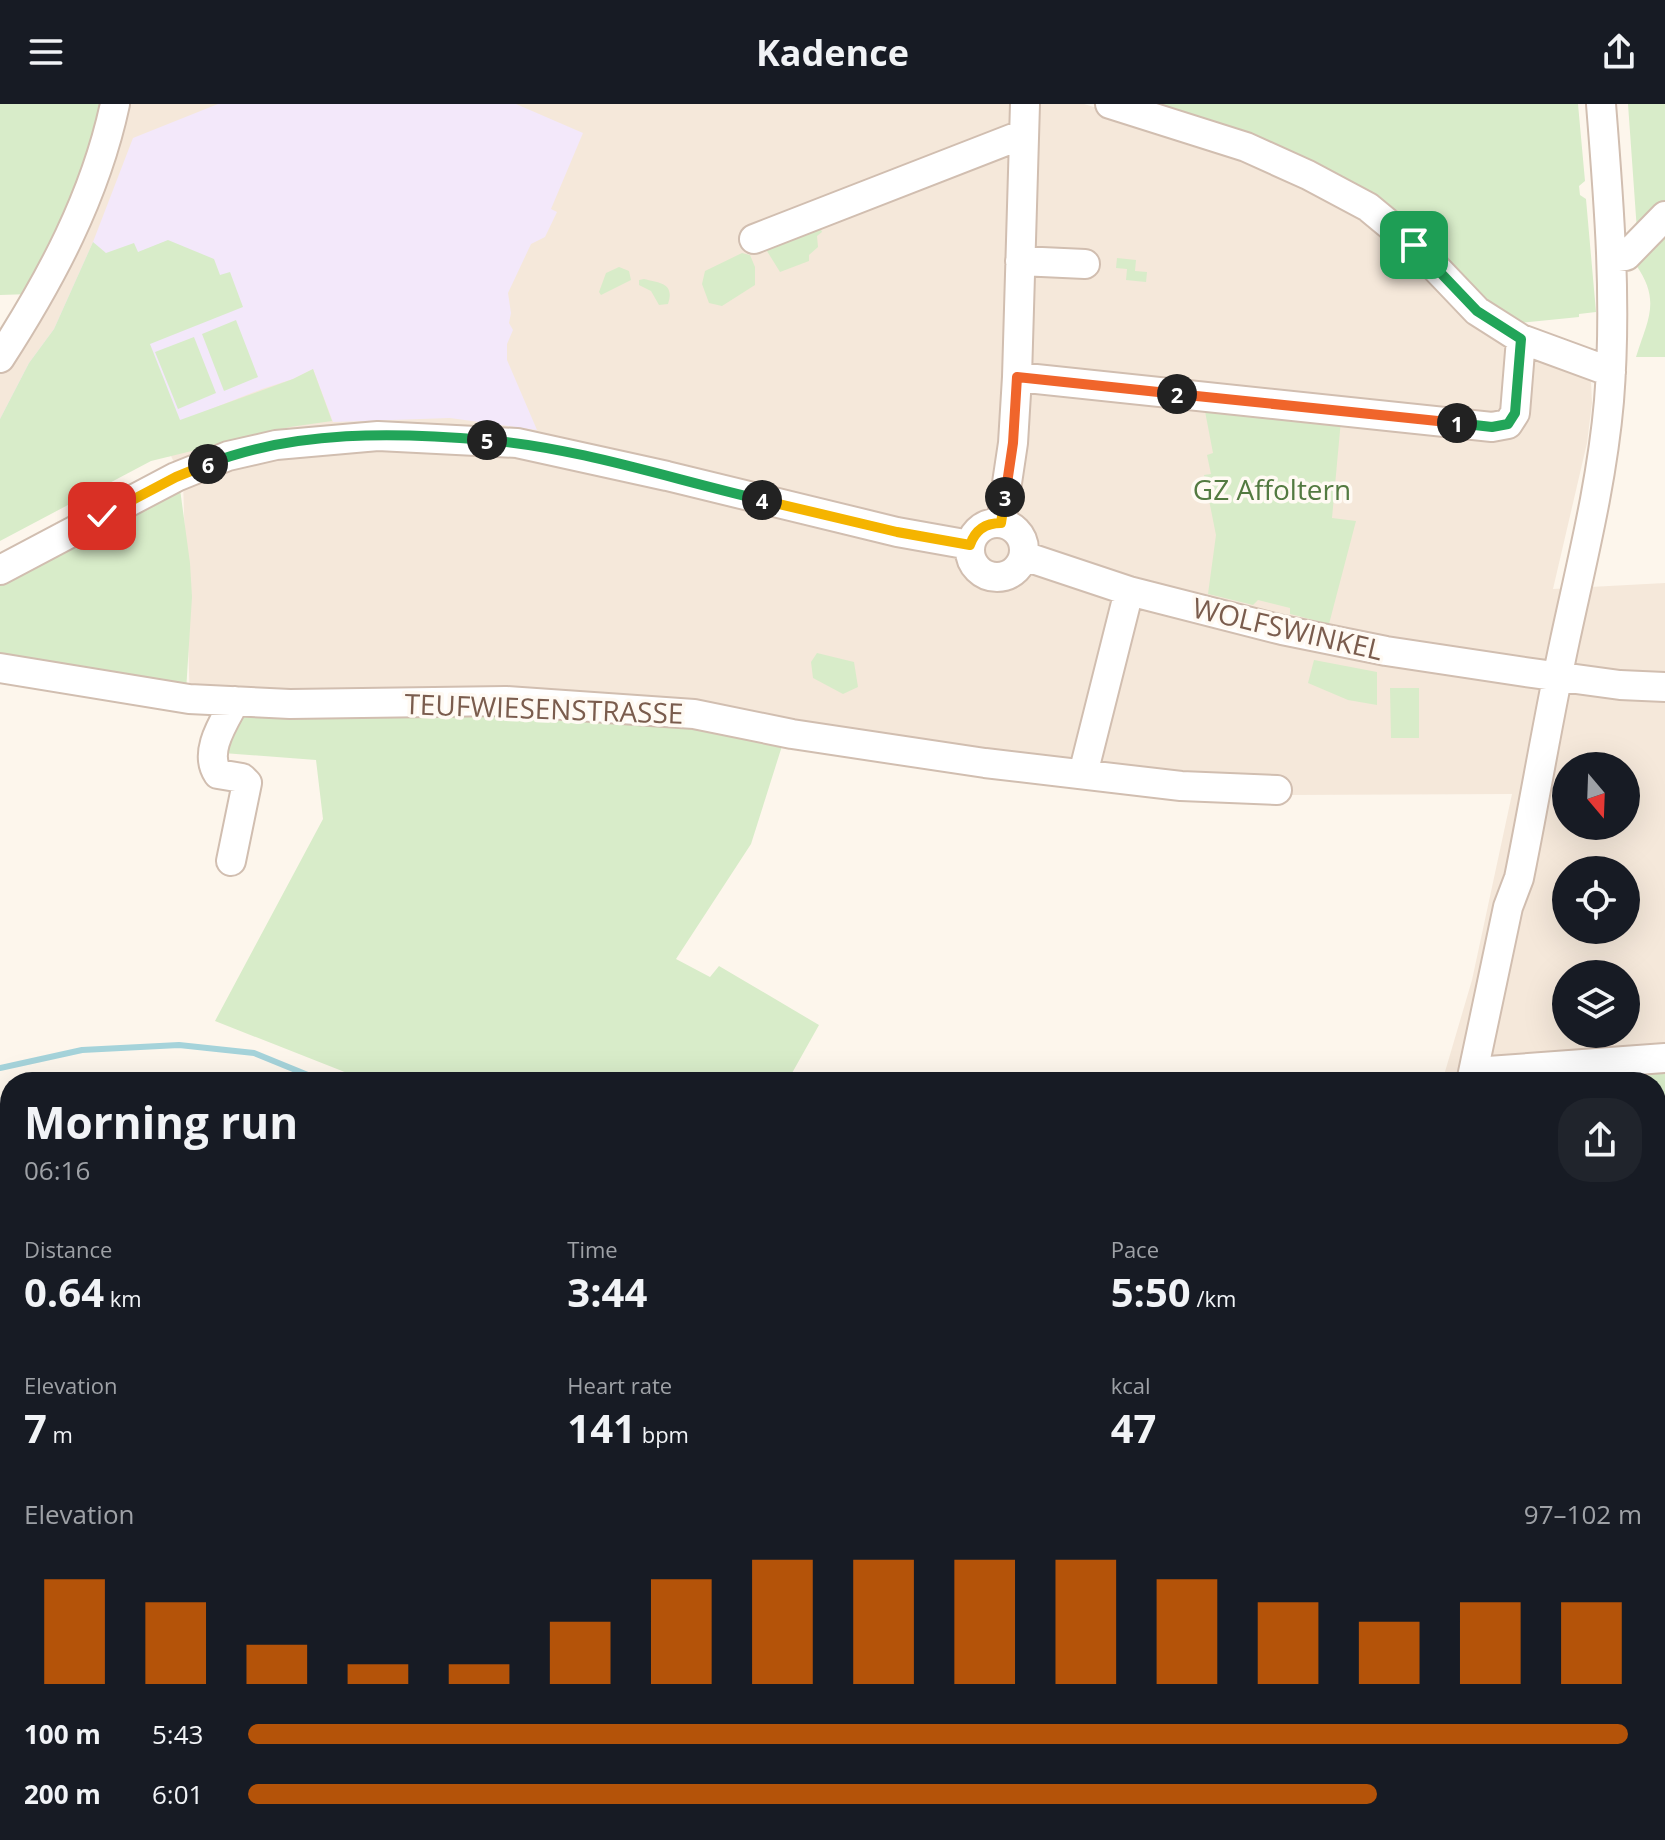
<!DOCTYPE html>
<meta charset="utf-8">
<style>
body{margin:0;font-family:"Open Sans",sans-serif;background:#20242c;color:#f1f3f6;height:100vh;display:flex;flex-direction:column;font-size:30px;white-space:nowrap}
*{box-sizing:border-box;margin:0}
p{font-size:26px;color:#9ea1a6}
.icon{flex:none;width:44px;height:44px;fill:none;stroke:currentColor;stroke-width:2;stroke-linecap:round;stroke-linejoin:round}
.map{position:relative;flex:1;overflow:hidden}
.panel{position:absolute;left:0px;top:968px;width:1666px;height:768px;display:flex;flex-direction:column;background:#171b24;border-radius:32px 32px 0 0;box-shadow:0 8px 32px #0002}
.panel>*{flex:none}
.needle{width:52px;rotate:161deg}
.tools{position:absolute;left:1552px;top:648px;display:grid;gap:16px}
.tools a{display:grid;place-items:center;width:88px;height:88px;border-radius:50%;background:#171b24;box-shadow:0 8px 32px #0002;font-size:40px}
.pin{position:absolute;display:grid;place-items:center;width:68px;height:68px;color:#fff;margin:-34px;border-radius:16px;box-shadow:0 4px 12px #0006}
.km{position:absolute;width:40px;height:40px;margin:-20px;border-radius:50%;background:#222;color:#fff;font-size:22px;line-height:40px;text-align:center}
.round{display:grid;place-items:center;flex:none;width:84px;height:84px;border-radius:32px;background:#20242c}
.headline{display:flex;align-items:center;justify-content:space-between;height:136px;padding:0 24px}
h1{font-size:44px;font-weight:700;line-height:60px}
.stats{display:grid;grid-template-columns:repeat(3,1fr);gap:12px;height:136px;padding:8px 24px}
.stats div{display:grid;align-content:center}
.stats b{font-size:40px;font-weight:700}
.stats small{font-size:22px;font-weight:400}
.stats p{font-size:22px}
.chart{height:224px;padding:16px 24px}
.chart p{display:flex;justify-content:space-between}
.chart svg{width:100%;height:144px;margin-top:8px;stroke:#b45309;stroke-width:6}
ul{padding:0 24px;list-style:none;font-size:26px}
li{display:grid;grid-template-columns:128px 96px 1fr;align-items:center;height:60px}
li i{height:20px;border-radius:10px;background:#b45309}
header{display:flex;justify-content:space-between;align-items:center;height:104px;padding:0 24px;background:#171b24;font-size:36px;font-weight:700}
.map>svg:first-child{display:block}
</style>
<header><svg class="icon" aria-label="menu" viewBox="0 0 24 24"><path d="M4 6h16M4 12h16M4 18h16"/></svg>Kadence<svg class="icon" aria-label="share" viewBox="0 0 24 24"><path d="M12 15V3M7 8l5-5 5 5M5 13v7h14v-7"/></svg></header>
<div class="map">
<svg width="1665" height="1736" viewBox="0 0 1665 1736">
<rect width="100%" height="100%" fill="#fdf6ec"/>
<!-- residential -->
<path fill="#f5e8da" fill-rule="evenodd" d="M 129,0 L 1084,0 L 1208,38 L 1342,96 L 1539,250 L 1591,277 L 1592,299 L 1587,339 L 1553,485 L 1665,479 L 1665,962 L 1580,971 L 1580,978 L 1442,978 L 1472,876 L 1512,690 L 1288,691 L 1074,662 L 190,599 L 183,377 L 171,352 L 41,373 L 0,340 L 0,265 L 127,10 ZM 1566,662 L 1626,662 L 1626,722 L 1566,722 ZM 1566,766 L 1626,766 L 1626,826 L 1566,826 ZM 1566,870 L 1626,870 L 1626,930 L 1566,930 Z"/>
<!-- education -->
<path fill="#f3e8fa" d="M 218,0 L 516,0 L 583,29 L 551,105 L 557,108 L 545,133 L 531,140 L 508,189 L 511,209 L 509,219 L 513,226 L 507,240 L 507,256 L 537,326 L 450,314 L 333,318 L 313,265 L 293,275 L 262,285 L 42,372 L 0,315 L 29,259 L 54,225 L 93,138 L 133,34 Z"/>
<!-- green -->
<path fill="#d8ecc9" d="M 0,0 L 107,0 L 102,22 L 31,190 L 0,191 Z
M 1133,0 L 1578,0 L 1585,77 L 1579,82 L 1580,91 L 1586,95 L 1596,208 L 1579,210 L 1579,213 L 1509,220 L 1428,145 Z
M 1628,0 L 1665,0 L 1665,97 L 1637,127 Z
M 818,118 L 822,128 L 817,132 L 818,143 L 809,151 L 809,157 L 780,168 L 762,139 Z
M 1665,128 L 1665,253 L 1636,253 C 1648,215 1661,197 1636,161 Z
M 168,136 L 214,155 L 220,171 L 230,168 L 243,203 L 150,240 L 180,316 L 293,275 L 313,265 L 332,317 L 290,323 L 151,357 L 0,437 L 0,315 L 29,259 L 54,225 L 93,138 L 106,149 L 134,139 L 138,148 Z
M 742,149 L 750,151 L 755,163 L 755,181 L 722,202 L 709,199 L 702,180 L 705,167 Z
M 1117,154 L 1136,156 L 1135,167 L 1147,168 L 1146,178 L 1126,176 L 1127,165 L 1116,164 Z
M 619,163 L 629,167 L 631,176 L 601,191 L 599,188 L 606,169 Z
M 644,175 C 660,179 675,179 668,200 L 659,201 L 651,187 L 639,181 L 639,176 Z
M 236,216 L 258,273 L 224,287 L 202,230 Z
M 194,233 L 216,289 L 178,305 L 155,248 Z
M 1204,302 L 1341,316 L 1332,414 L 1356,417 L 1329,520 L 1290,510 L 1290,504 L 1258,496 L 1253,501 L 1208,490 L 1216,431 L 1204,371 L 1211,370 L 1207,351 L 1213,349 Z
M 180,385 L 190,459 L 192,493 L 186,587 L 0,560 L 0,480 L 87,437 Z
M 817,549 L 854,558 L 858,583 L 843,590 L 813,574 L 811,558 Z
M 1314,556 L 1377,568 L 1377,601 L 1348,596 L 1308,579 Z
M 1390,584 L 1419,584 L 1419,634 L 1391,634 Z
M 238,603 L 656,610 L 782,642 L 751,740 L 676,855 L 710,873 L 719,862 L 819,921 L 787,978 L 370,978 L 215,917 L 323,715 L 316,656 L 223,649 Z
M 1665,962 L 1665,1064 L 1656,1065 L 1656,978 L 1580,978 L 1580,970 Z
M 1665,1172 L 1665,1393 L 1656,1396 L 1656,1174 Z
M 643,1726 L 754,1726 L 725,1736 L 646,1736 Z
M 828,1726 L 996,1726 L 993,1736 L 799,1736 Z
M 1004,1726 L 1128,1726 L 1135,1736 L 1002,1736 Z
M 1473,1726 L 1535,1726 L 1520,1736 L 1429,1736 Z"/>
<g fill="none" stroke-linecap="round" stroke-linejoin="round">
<!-- stream -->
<path stroke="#a5d3da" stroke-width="6" d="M 0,964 L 82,946 L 179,941 L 254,949 L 325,978
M 1656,1368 L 1665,1365
M 1132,1726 L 1137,1736"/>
<!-- minor casing -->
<g stroke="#d1beb0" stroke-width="32">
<path id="minor" d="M 1110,0 L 1246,43 L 1308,71 L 1368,103 L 1414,141 L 1477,207 L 1521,235 L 1611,268
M 754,135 L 1024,30
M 1612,154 L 1626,152 L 1665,112
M 1020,157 L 1085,160
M 0,254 C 51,175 95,93 115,0
M 1017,273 L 1492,323 L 1508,320 L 1515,309 L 1521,235
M970 446a27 27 0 1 1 54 0a27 27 0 1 1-54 0Z
M 1001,419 L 1013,339 L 1017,273 L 1025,0
M 1024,452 L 1129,487 L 1282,526 L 1386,547 L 1525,568 L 1620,581 L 1665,583
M 0,466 L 176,373 L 228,352 L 276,341 L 378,332 L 517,339 L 667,372 L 897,428 L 970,441
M 0,564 L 189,595 L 290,600 L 506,597 L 694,610 L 792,630 L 985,659 L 1181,682 L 1277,686
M 1083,670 L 1129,487
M 231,757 L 247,679 L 242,674 L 218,670 C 203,648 224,618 235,597
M 1474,968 L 1665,954
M 1471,978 L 1508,803 L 1519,774 C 1535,695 1548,615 1565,536 C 1582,457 1602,378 1609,297 C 1617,198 1609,99 1601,0
M 0,1070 L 10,1095
M 1656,1166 L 1665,1164
M 0,1532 L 10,1522
M 480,1726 L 483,1736
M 1329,1726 L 1332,1736
M 274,1736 L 303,1726
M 770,1736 L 799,1726"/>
</g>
<!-- minor -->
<use href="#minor" stroke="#fff" stroke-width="28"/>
</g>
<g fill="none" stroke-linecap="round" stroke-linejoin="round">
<!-- split-1 casing -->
<g stroke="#fff" stroke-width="16">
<path id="split-1" d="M 1414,141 L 1477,207 L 1521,235 L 1515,309 L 1508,320 L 1492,323 L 1457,319"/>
</g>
<!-- split-2 casing -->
<g stroke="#fff" stroke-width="16">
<path id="split-2" d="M 1177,290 L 1457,319"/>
</g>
<!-- split-3 casing -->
<g stroke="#fff" stroke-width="16">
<path id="split-3" d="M 1005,393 L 1013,339 L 1017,273 L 1177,290"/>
</g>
<!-- split-4 casing -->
<g stroke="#fff" stroke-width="16">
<path id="split-4" d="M 762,396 L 897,428 L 970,441 C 975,426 985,419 1001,419 L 1005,393"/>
</g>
<!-- split-5 casing -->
<g stroke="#fff" stroke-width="16">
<path id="split-5" d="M 487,336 C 580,344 671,375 762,396"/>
</g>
<!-- split-6 casing -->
<g stroke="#fff" stroke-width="16">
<path id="split-6" d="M 208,360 C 295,326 396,328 487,336"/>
</g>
<!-- split-7 casing -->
<g stroke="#fff" stroke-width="16">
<path id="split-7" d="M 102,412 L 176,373 L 208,360"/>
</g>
<!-- split-1 -->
<use href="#split-1" stroke="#22a559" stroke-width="10"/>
<!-- split-2 -->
<use href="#split-2" stroke="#f0652b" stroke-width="10"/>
<!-- split-3 -->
<use href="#split-3" stroke="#f0652b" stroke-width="10"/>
<!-- split-4 -->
<use href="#split-4" stroke="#f5b400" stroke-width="10"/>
<!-- split-5 -->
<use href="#split-5" stroke="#22a559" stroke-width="10"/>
<!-- split-6 -->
<use href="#split-6" stroke="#22a559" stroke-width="10"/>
<!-- split-7 -->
<use href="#split-7" stroke="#f5b400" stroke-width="10"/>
</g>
<g text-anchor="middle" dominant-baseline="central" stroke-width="7" stroke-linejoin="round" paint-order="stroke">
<!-- park labels -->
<g font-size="28" fill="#537a41" stroke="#fffaf3">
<text x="1272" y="385">GZ Affoltern</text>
</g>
<!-- street labels -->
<g font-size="28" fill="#7a5c4d" stroke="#fffaf3">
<text transform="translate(1288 524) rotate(13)">WOLFSWINKEL</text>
<text transform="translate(544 604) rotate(2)">TEUFWIESENSTRASSE</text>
</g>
</g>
</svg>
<div class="tools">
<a><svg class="needle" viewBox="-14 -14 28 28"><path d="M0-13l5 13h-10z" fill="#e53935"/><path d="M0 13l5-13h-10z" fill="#9ea1a6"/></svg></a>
<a><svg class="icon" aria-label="locate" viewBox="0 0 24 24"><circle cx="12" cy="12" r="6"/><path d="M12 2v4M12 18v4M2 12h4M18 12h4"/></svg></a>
<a><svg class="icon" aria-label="layers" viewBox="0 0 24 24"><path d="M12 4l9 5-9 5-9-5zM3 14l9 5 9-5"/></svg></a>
</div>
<div class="pin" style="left:1414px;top:141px;background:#1e9e55"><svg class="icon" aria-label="arrive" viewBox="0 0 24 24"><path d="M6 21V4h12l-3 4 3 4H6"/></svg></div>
<div class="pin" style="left:102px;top:412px;background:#d93025"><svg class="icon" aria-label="check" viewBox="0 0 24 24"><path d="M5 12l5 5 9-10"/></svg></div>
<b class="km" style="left:1457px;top:319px">1</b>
<b class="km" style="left:1177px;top:290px">2</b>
<b class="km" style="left:1005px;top:393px">3</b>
<b class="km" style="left:762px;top:396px">4</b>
<b class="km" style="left:487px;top:336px">5</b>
<b class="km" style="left:208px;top:360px">6</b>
<section class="panel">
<div class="headline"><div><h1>Morning run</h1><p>06:16</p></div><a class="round"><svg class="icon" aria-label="share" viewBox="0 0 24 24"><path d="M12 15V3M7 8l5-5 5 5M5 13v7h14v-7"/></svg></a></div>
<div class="stats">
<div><p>Distance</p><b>0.64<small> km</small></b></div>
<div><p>Time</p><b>3:44</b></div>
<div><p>Pace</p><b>5:50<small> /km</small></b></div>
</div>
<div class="stats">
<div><p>Elevation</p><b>7<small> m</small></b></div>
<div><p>Heart rate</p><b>141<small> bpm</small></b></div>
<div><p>kcal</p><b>47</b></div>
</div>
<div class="chart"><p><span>Elevation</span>97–102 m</p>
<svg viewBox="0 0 160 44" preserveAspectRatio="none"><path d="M5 44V12M15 44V19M25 44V32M35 44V38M45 44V38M55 44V25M65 44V12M75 44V6M85 44V6M95 44V6M105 44V6M115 44V12M125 44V19M135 44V25M145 44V19M155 44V19"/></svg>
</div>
<ul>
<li><b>100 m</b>5:43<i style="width:99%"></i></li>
<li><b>200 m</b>6:01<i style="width:81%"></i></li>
</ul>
</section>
</div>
